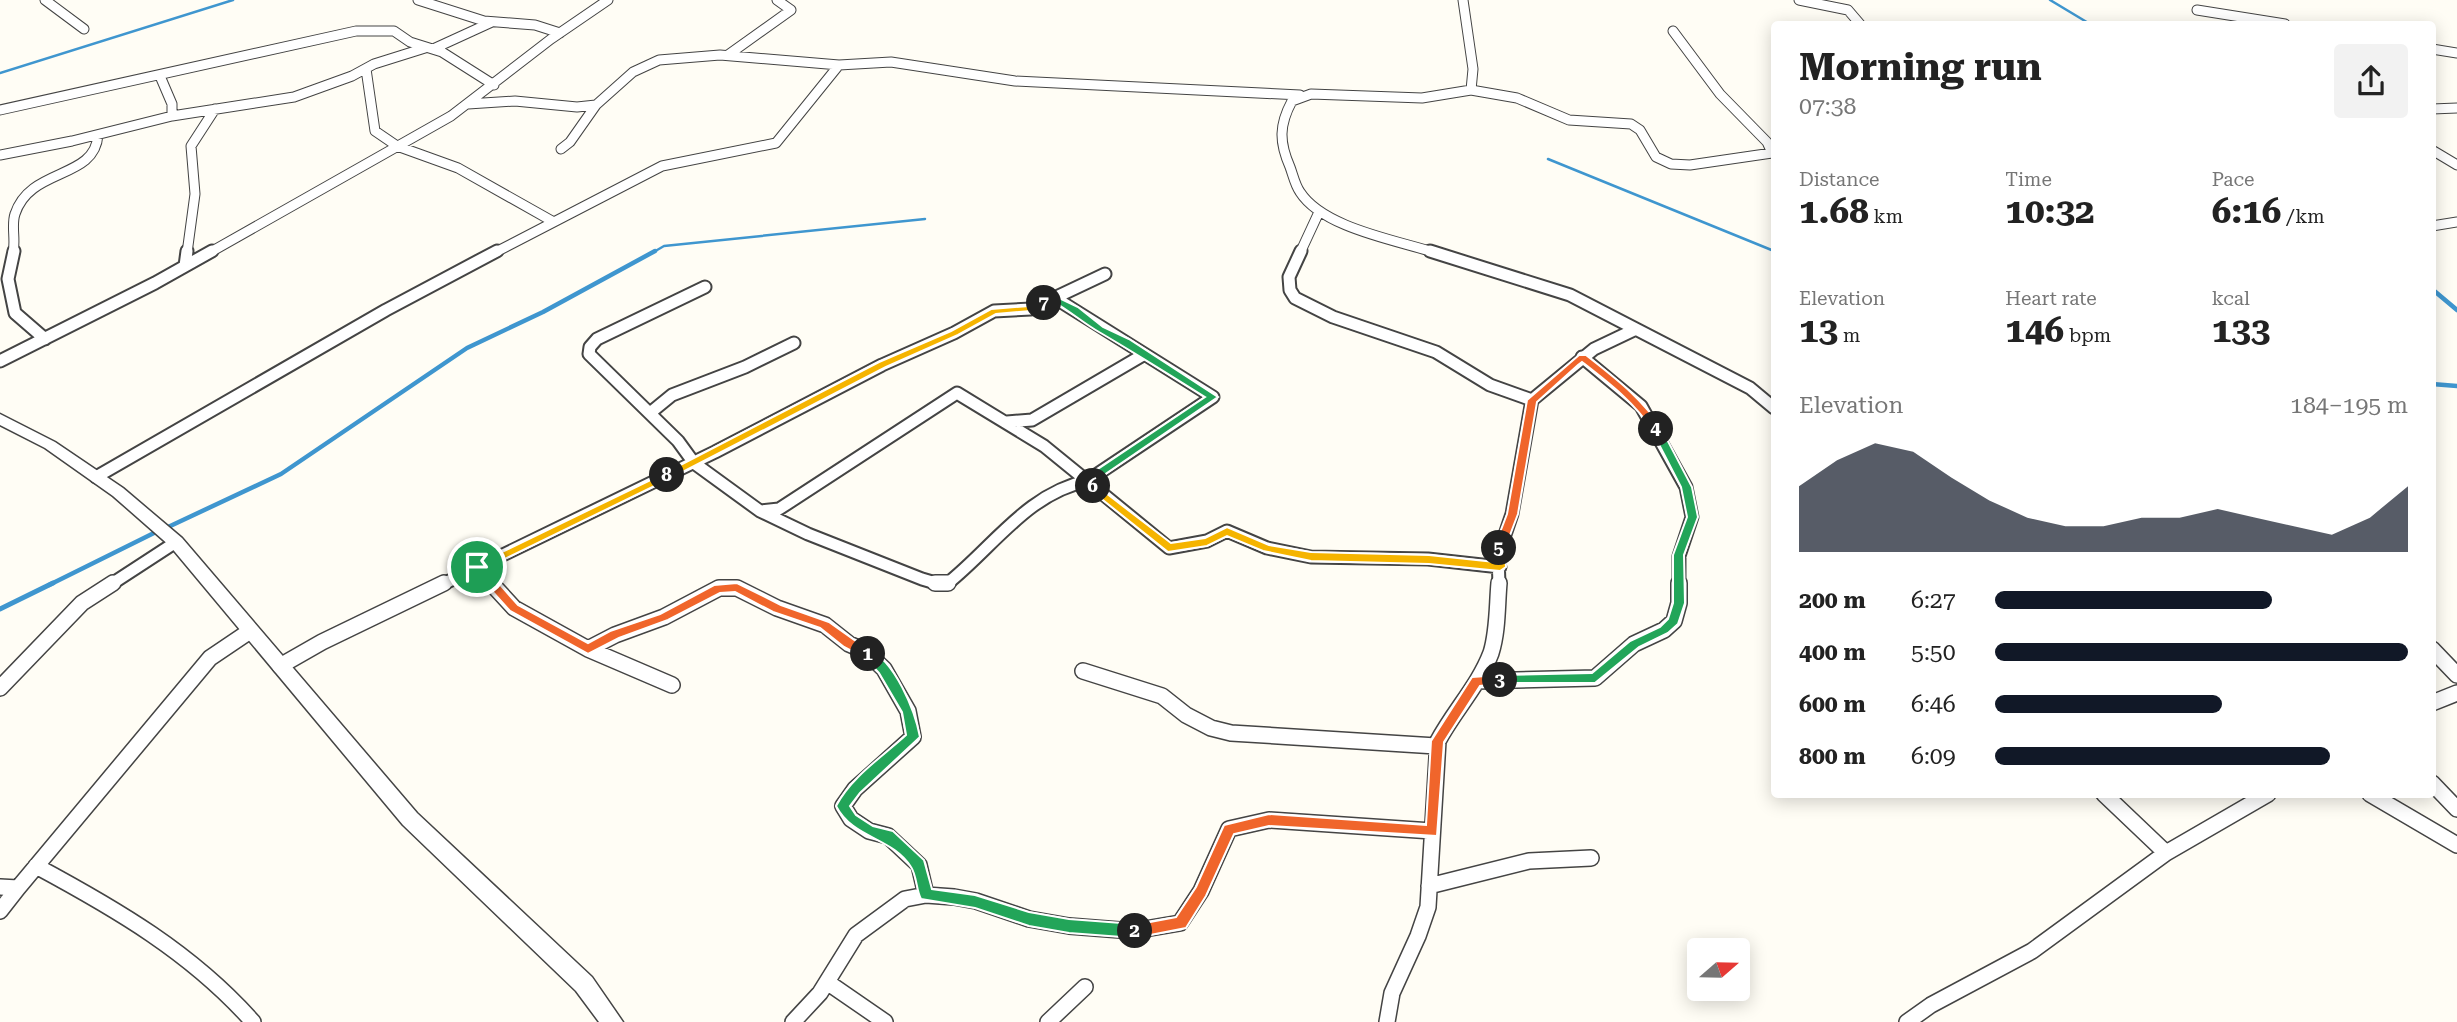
<!DOCTYPE html>
<meta charset="utf-8">
<style>
body{margin:0;font-family:"Roboto Serif",serif;background:#f2f2f2;color:#222;height:100vh;display:flex;flex-direction:column;font-size:26px;white-space:nowrap}
*{box-sizing:border-box;margin:0}
p{font-size:23px;color:#767676}
.icon{flex:none;width:38px;height:38px;fill:none;stroke:currentColor;stroke-width:2;stroke-linecap:round;stroke-linejoin:round}
.map{position:relative;flex:1;overflow:hidden}
.details{position:absolute;left:1771px;top:21px;width:665px;height:777px;display:flex;flex-direction:column;background:#fff;border-radius:7px;box-shadow:0 4px 18px #0003}
.details>*{flex:none}
.needle{width:46px;rotate:70deg}
.controls{position:absolute;left:1687px;top:938px;display:grid;gap:14px}
.controls a{display:grid;place-items:center;width:63px;height:63px;border-radius:7px;background:#fff;box-shadow:0 4px 18px #0003;font-size:35px}
.pin{position:absolute;display:grid;place-items:center;width:60px;height:60px;color:#fff;margin:-30px;border:4px solid #fff;border-radius:50%;box-shadow:0 2px 7px #0007}
.km{position:absolute;width:35px;height:35px;margin:-18px;border-radius:50%;background:#222;color:#fff;font-size:19px;line-height:35px;text-align:center}
.round{display:grid;place-items:center;flex:none;width:74px;height:74px;border-radius:7px;background:#f2f2f2}
.overview{display:flex;align-items:center;justify-content:space-between;height:119px;padding:0 28px}
h1{font-size:38px;font-weight:700;line-height:52px}
.metrics{display:grid;grid-template-columns:repeat(3,1fr);gap:10px;height:119px;padding:7px 28px}
.metrics div{display:grid;align-content:center}
.metrics b{font-size:35px;font-weight:700}
.metrics small{font-size:19px;font-weight:400}
.metrics p{font-size:19px}
.chart{height:196px;padding:14px 28px}
.chart p{display:flex;justify-content:space-between}
.chart svg{width:100%;height:126px;margin-top:7px;fill:#111827;opacity:.7}
ul{padding:0 28px;list-style:none;font-size:23px}
li{display:grid;grid-template-columns:112px 84px 1fr;align-items:center;height:52px}
li i{height:18px;border-radius:9px;background:#111827}
.map>svg:first-child{display:block}
</style>
<div class="map">
<svg width="2457" height="1022" viewBox="0 0 2457 1022">
<rect width="100%" height="100%" fill="#fffdf5"/>
<g fill="none" stroke-linecap="round" stroke-linejoin="round">
<!-- stream-far2 -->
<path stroke="#3f96cf" stroke-width="2.5" d="M 2050,0 L 2090,24
M 0,73 L 233,0
M 1548,159 L 1774,251
M 652,253 L 664,246 L 925,219"/>
<!-- stream-far1 -->
<path stroke="#3f96cf" stroke-width="4.5" d="M 2432,289 L 2457,310
M 2432,384 L 2457,386
M 166,528 L 281,474 L 467,348 L 543,312 L 655,251
M 49,585 L 158,531"/>
<!-- stream -->
<path stroke="#3f96cf" stroke-width="5" d="M 0,609 L 53,583"/>
<!-- minor-far2 casing -->
<g stroke="#444" stroke-width="11">
<path id="minor-far2" d="M 45,0 L 84,29
M 418,0 L 484,21 L 535,25 L 560,33
M 1799,0 L 1848,10 L 1860,24
M 2197,10 L 2285,24
M 433,49 L 492,22
M 2432,49 L 2457,53
M 728,55 L 791,10 L 777,0
M 366,69 L 375,131 L 397,146 L 458,168 L 552,221
M 160,76 L 172,104 L 172,116
M 1471,90 L 1517,98 L 1569,120 L 1631,124 L 1640,130 L 1656,157 L 1671,164 L 1690,165 L 1772,153 L 1767,142 L 1720,94 L 1673,31
M 468,104 L 515,101 L 577,107 L 596,105 L 633,72 L 659,60 L 720,55 L 839,65 L 891,62 L 1015,81 L 1300,95
M 2432,109 L 2457,108
M 0,110 L 356,31 L 394,31 L 410,42 L 442,52 L 494,85
M 561,149 L 570,142 L 596,105
M 2432,150 L 2457,165
M 0,155 L 72,141 L 172,116 L 294,97 L 352,76 L 374,64 L 425,48
M 2432,226 L 2457,222
M 13,253 C 16,240 11,225 15,214 C 30,167 95,180 98,135
M 187,253 L 195,194 L 191,146 L 215,109
M 209,253 L 451,116 L 551,39 L 608,0
M 494,253 L 662,166 L 776,143 L 839,65
M 1300,253 L 1319,212
M 1436,253 C 1396,240 1323,228 1300,192 C 1295,185 1293,175 1290,167 C 1279,142 1279,125 1292,101 L 1311,94 L 1422,98 L 1471,90 L 1473,69 L 1463,0"/>
</g>
<!-- minor-far1 casing -->
<g stroke="#444" stroke-width="15">
<path id="minor-far1" d="M 14,251 L 8,279 L 15,313 L 45,339
M 1301,251 L 1289,277 L 1290,290 L 1295,298 L 1333,317 L 1436,352 L 1490,385 L 1532,400
M 1430,251 L 1570,295 L 1750,388 L 1774,408
M 185,266 L 187,251
M 705,287 L 597,339 L 590,347 L 589,354 L 678,441 L 694,463 L 760,511 L 808,534 L 922,579 L 939,584 L 948,583 C 993,547 1028,493 1087,481 L 1169,548 L 1207,541 L 1227,531 L 1267,548 L 1311,557 L 1428,559 L 1500,567
M 1582,357 L 1641,406 L 1686,487 L 1692,517 L 1679,556 L 1679,585
M 0,361 L 155,283 L 212,251
M 650,413 L 672,395 L 745,367 L 794,343
M 1007,422 L 1032,420 L 1143,355
M 96,477 L 386,310 L 497,251
M 761,511 L 779,509 L 957,393 L 1044,446 L 1087,481 L 1213,397 L 1055,298
M 477,567 L 493,585
M 110,585 L 176,542
M 441,585 L 715,452 L 882,365 L 954,333 L 994,311 L 1031,309 L 1105,274
M 1499,585 L 1498,555 L 1512,514 L 1532,400 L 1594,349 L 1636,329"/>
</g>
<!-- minor casing -->
<g stroke="#444" stroke-width="18">
<path id="minor" d="M 491,583 L 514,608 L 588,649 L 672,685
M 935,583 L 948,583
M 588,649 L 615,635 L 664,617 L 719,588 L 737,588 L 777,608 L 825,625 L 849,644 L 865,651 L 884,669 L 908,711 L 913,737 L 855,789 L 843,806 L 851,819 L 869,831 L 888,836 L 919,865 L 926,895
M 2432,649 L 2457,675
M 280,666 L 322,642 L 444,583
M 1083,671 L 1162,696 L 1186,715 L 1211,728 L 1231,733 L 1436,746
M 1477,681 L 1595,678 L 1634,644 L 1664,630 L 1674,621 L 1679,603 L 1679,583
M 0,688 L 82,603 L 113,583
M 2432,703 L 2457,693
M 2432,783 L 2457,809
M 2104,794 L 2166,853
M 2370,794 L 2457,845
M 36,866 C 116,909 192,953 253,1022
M 1429,886 L 1529,861 L 1591,858
M 0,887 L 18,888 L 210,658 L 250,631
M 0,911 L 18,888
M 827,982 L 885,1022
M 793,1022 L 820,993 L 856,935 L 905,899 L 926,895 L 954,897 L 976,901 L 1029,919 L 1069,926 L 1133,931 L 1180,923 L 1201,891 L 1229,829 L 1269,820 L 1432,831
M 1048,1022 L 1085,987
M 1387,1022 L 1392,993 L 1418,936 L 1428,907 L 1438,741 C 1454,711 1479,685 1491,653 C 1498,631 1497,605 1499,583
M 1907,1022 L 1931,1005 L 2032,951 L 2166,853 L 2268,794"/>
</g>
<!-- tertiary casing -->
<g stroke="#444" stroke-width="3">
<path id="tertiary" d="M 0,414 L 55,442 L 123,488 L 182,538 L 417,813 L 592,977 L 623,1022 L 599,1022 L 576,991 L 403,825 L 170,546 L 113,496 L 45,448 L 0,425 Z"/>
</g>
<!-- minor-far2 -->
<use href="#minor-far2" stroke="#fff" stroke-width="9"/>
<!-- minor-far1 -->
<use href="#minor-far1" stroke="#fff" stroke-width="11"/>
<!-- minor -->
<use href="#minor" stroke="#fff" stroke-width="15"/>
<!-- tertiary -->
<use href="#tertiary" fill="#fff" fill-rule="evenodd"/>
</g>
<!-- split-1 -->
<path fill="#f0652b" stroke="#fff" stroke-width="2" d="M 477,562 L 482,564 L 518,605 L 588,643 L 610,631 L 660,614 L 714,585 L 737,583 L 781,605 L 829,622 L 874,654 L 872,657 L 863,657 L 844,647 L 820,628 L 773,612 L 735,592 L 720,593 L 668,620 L 619,638 L 588,654 L 510,611 L 473,570 L 473,564 Z"/>
<!-- split-2 -->
<path fill="#22a559" stroke="#fff" stroke-width="2" d="M 868,649 C 895,660 915,711 920,737 L 860,793 L 850,806 L 856,815 L 873,826 L 893,831 L 924,860 L 932,889 L 975,895 L 1029,912 L 1069,919 L 1135,924 L 1140,926 L 1142,931 L 1140,936 L 1135,938 L 1069,933 L 1029,926 L 975,908 L 921,899 C 916,890 917,876 911,867 C 892,837 853,839 836,806 C 851,777 882,757 906,735 L 902,712 L 879,673 L 862,654 Z"/>
<!-- split-3 -->
<path fill="#f0652b" stroke="#fff" stroke-width="2" d="M 1500,675 L 1504,676 L 1504,683 L 1480,686 L 1444,742 L 1437,836 L 1269,826 L 1234,834 L 1206,896 L 1186,928 L 1135,938 L 1129,936 L 1127,931 L 1129,926 L 1176,917 L 1196,887 L 1224,825 L 1269,814 L 1426,825 L 1431,741 L 1472,677 Z"/>
<!-- split-4 -->
<path fill="#22a559" stroke="#fff" stroke-width="2" d="M 1653,426 L 1660,426 L 1692,487 L 1698,517 L 1684,555 L 1685,603 L 1678,624 L 1668,633 L 1639,647 L 1595,683 L 1495,683 L 1495,676 L 1500,675 L 1592,673 L 1630,641 L 1660,627 L 1668,619 L 1673,603 L 1673,555 L 1687,517 L 1681,487 L 1651,429 Z"/>
<!-- split-5 -->
<path fill="#f0652b" stroke="#fff" stroke-width="2" d="M 1579,355 L 1586,355 C 1615,378 1641,397 1662,429 L 1653,431 C 1634,402 1609,383 1582,362 L 1578,365 L 1537,402 L 1518,514 L 1504,551 L 1495,551 L 1494,548 L 1507,514 L 1527,400 Z"/>
<!-- split-6 -->
<path fill="#f5b400" stroke="#fff" stroke-width="2" d="M 1093,483 L 1171,543 L 1205,538 L 1227,527 L 1269,545 L 1311,552 L 1429,555 L 1494,562 L 1494,548 L 1499,543 L 1505,548 L 1506,567 L 1500,571 L 1429,564 L 1311,561 L 1263,551 L 1227,536 L 1207,546 L 1168,552 L 1089,489 L 1087,486 Z"/>
<!-- split-7 -->
<path fill="#22a559" stroke="#fff" stroke-width="2" d="M 1055,296 L 1078,307 L 1103,327 L 1129,339 L 1218,397 L 1094,482 L 1098,486 L 1093,490 L 1083,484 L 1083,479 L 1205,397 C 1170,375 1135,353 1099,332 C 1083,323 1070,311 1054,302 L 1044,306 L 1040,303 Z"/>
<!-- split-8 -->
<path fill="#f5b400" stroke="#fff" stroke-width="2" d="M 1044,300 L 1048,301 L 1048,305 L 1031,311 L 996,314 L 958,335 L 886,367 L 671,478 L 663,478 L 661,475 L 879,362 L 951,331 L 991,309 L 1029,306 Z"/>
<!-- split-9 -->
<path fill="#f5b400" stroke="#fff" stroke-width="2" d="M 667,472 L 671,473 L 671,478 L 482,570 L 477,571 L 471,567 Z"/>
</svg>
<div class="controls">
<a><svg class="needle" viewBox="-14 -14 28 28"><path d="M0-13l5 13h-10z" fill="#e53935"/><path d="M0 13l5-13h-10z" fill="#767676"/></svg></a>
</div>
<div class="pin" style="left:477px;top:567px;background:#1e9e55"><svg class="icon" aria-label="arrive" viewBox="0 0 24 24"><path d="M6 21V4h12l-3 4 3 4H6"/></svg></div>
<b class="km" style="left:868px;top:654px">1</b>
<b class="km" style="left:1135px;top:931px">2</b>
<b class="km" style="left:1500px;top:680px">3</b>
<b class="km" style="left:1656px;top:429px">4</b>
<b class="km" style="left:1499px;top:548px">5</b>
<b class="km" style="left:1093px;top:486px">6</b>
<b class="km" style="left:1044px;top:303px">7</b>
<b class="km" style="left:667px;top:475px">8</b>
<section class="details">
<div class="overview"><div><h1>Morning run</h1><p>07:38</p></div><a class="round"><svg class="icon" aria-label="share" viewBox="0 0 24 24"><path d="M12 15V3M7 8l5-5 5 5M5 13v7h14v-7"/></svg></a></div>
<div class="metrics">
<div><p>Distance</p><b>1.68<small> km</small></b></div>
<div><p>Time</p><b>10:32</b></div>
<div><p>Pace</p><b>6:16<small> /km</small></b></div>
</div>
<div class="metrics">
<div><p>Elevation</p><b>13<small> m</small></b></div>
<div><p>Heart rate</p><b>146<small> bpm</small></b></div>
<div><p>kcal</p><b>133</b></div>
</div>
<div class="chart"><p><span>Elevation</span>184–195 m</p>
<svg viewBox="0 0 160 44" preserveAspectRatio="none"><path d="M0 44V21L10 12L20 6L30 9L40 18L50 26L60 32L70 35L80 35L90 32L100 32L110 29L120 32L130 35L140 38L150 32L160 21V44z"/></svg>
</div>
<ul>
<li><b>200 m</b>6:27<i style="width:67%"></i></li>
<li><b>400 m</b>5:50<i style="width:100%"></i></li>
<li><b>600 m</b>6:46<i style="width:55%"></i></li>
<li><b>800 m</b>6:09<i style="width:81%"></i></li>
</ul>
</section>
</div>
